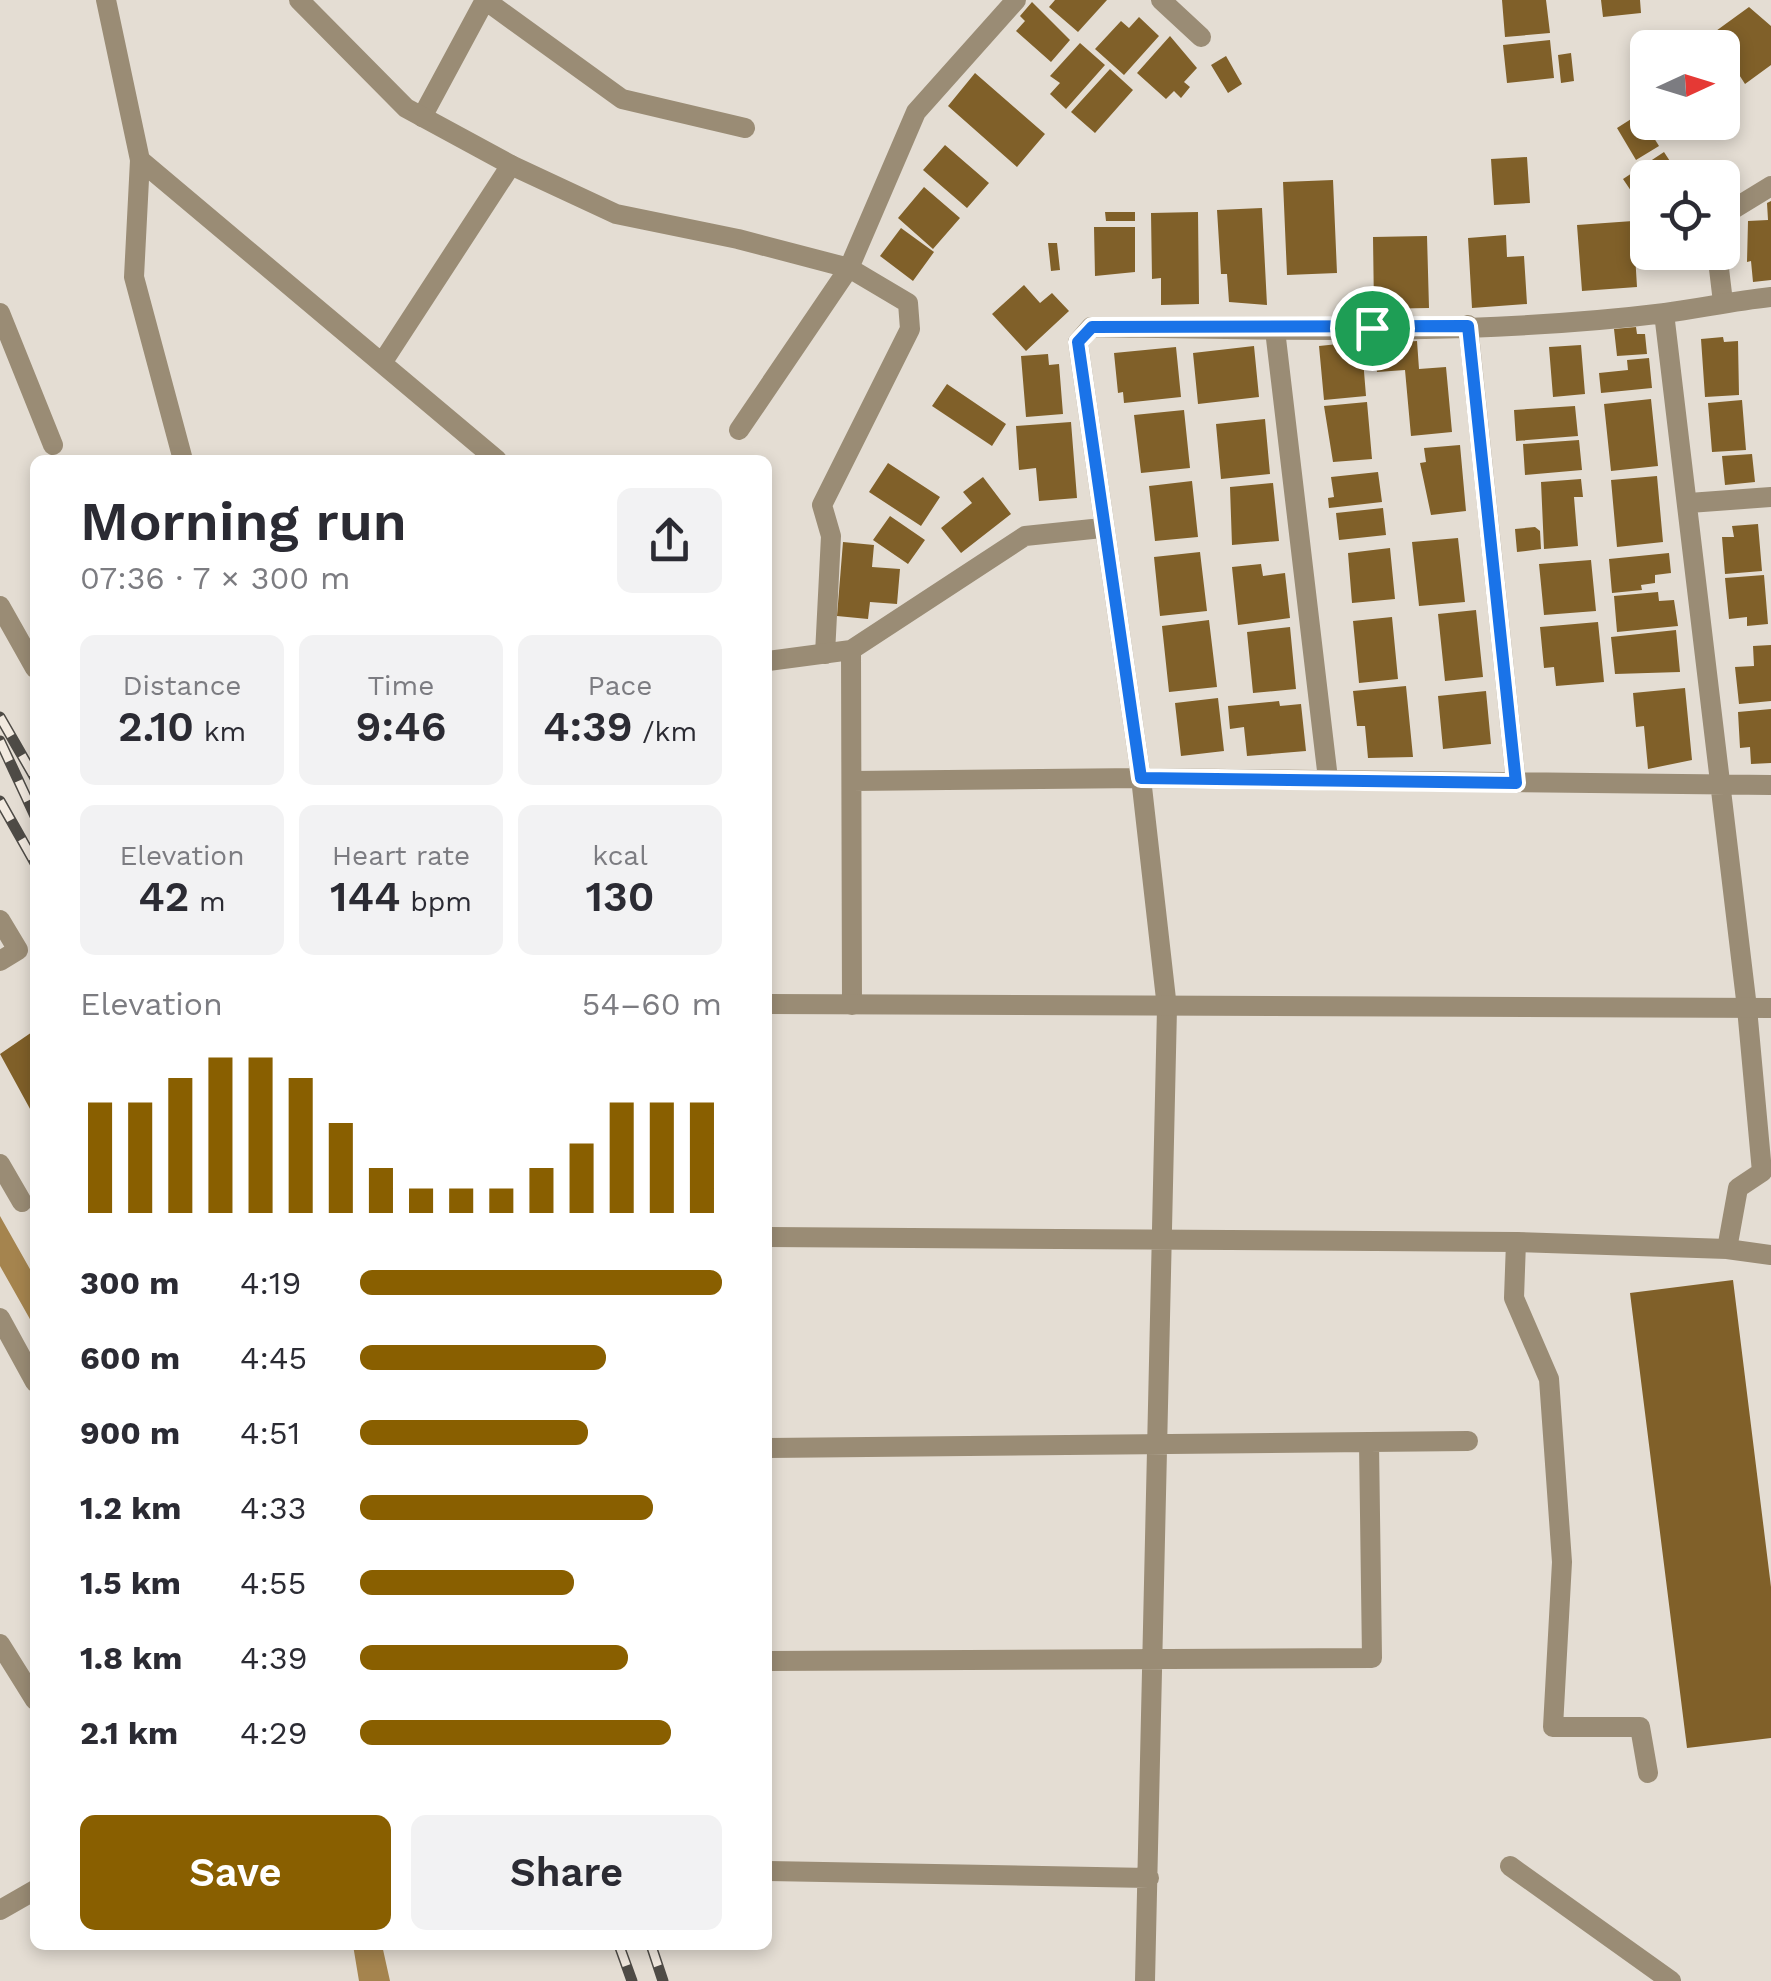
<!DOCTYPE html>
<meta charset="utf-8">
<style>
body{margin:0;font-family:"Work Sans",sans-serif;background:#f2f2f3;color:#2b2b33;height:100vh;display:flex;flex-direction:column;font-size:38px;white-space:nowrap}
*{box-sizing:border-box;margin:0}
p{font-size:32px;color:#7c7c81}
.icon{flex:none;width:55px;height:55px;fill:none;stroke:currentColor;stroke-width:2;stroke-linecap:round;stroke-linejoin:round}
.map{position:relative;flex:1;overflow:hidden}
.side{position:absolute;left:30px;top:455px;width:742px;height:1495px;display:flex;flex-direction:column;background:#fff;border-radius:15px;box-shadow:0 5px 15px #0003}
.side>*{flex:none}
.needle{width:65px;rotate:86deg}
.controls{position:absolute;left:1630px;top:30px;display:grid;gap:20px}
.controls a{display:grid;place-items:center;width:110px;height:110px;border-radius:15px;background:#fff;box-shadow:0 5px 15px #0003;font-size:50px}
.pin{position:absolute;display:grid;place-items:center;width:85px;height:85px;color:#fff;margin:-42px;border:5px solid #fff;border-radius:50%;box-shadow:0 2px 10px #0007}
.round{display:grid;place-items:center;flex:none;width:105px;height:105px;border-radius:15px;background:#f2f2f3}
.head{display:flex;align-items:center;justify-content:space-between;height:170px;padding:0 50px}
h1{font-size:55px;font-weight:600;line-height:75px}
.stats{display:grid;grid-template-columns:repeat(3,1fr);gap:15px;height:170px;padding:10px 50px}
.stats div{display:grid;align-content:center;border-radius:15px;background:#f2f2f3;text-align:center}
.stats b{font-size:42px;font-weight:600}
.stats small{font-size:28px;font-weight:400}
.stats p{font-size:28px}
.chart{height:280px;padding:20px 50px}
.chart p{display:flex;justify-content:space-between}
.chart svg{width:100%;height:180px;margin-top:10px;stroke:#895f00;stroke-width:6}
.cta{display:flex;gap:20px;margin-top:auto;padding:20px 50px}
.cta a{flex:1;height:115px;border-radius:15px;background:#895f00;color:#fff;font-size:40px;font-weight:600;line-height:115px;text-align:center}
.cta a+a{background:#f2f2f3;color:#2b2b33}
ul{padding:0 50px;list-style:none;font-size:32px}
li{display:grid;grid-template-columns:160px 120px 1fr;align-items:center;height:75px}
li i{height:25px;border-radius:12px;background:#895f00}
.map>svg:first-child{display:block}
</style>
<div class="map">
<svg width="1771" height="1981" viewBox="0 0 1771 1981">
<rect width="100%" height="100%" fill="#e4ddd3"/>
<!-- water -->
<path fill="#a5844e" d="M 0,1216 L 35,1278 L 35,1328 L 0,1266 Z
M 353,1945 L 382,1945 L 390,1981 L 359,1981 Z"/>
<!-- building -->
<path fill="#806029" d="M 1055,0 L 1107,0 L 1078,32 L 1049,7 Z
M 1502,0 L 1546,0 L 1550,33 L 1505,37 Z
M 1601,0 L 1640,0 L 1641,13 L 1603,17 Z
M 1032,2 L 1070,40 L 1051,62 L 1016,31 L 1025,21 L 1020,16 Z
M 1749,7 L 1771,26 L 1771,65 L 1745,84 L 1722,48 L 1709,36 Z
M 1139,17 L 1159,36 L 1124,75 L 1095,49 L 1121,21 L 1129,28 Z
M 1170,36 L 1197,68 L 1184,82 L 1190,87 L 1181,98 L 1174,91 L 1166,99 L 1137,73 Z
M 1550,40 L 1554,78 L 1507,83 L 1503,45 Z
M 1080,43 L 1105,65 L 1066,109 L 1050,94 L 1060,83 L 1050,76 Z
M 1571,53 L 1574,81 L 1561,83 L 1558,55 Z
M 1226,56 L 1242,84 L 1228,93 L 1211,65 Z
M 1110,69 L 1133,90 L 1095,133 L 1071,112 Z
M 975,73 L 1045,134 L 1017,167 L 948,106 Z
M 1639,114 L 1659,146 L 1636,160 L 1617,128 Z
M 945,145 L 989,183 L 967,208 L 923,170 Z
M 1664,152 L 1681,178 L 1648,178 L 1648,216 L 1623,179 Z
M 1527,157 L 1530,203 L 1494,205 L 1491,159 Z
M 1333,180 L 1337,273 L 1287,275 L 1283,182 Z
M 924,187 L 960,218 L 933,249 L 898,218 Z
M 1771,201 L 1771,280 L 1753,282 L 1751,261 L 1747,262 L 1748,221 L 1768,220 L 1767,203 Z
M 1262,208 L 1267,305 L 1229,302 L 1227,274 L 1221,274 L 1217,210 Z
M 1105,212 L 1135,212 L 1135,221 L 1106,221 Z
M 1198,212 L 1199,304 L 1161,305 L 1161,278 L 1152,279 L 1151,213 Z
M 1633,221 L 1637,287 L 1582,291 L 1577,225 Z
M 1094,227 L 1135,227 L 1135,272 L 1095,276 Z
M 901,228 L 934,252 L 913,281 L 880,256 Z
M 1506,235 L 1507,257 L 1524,256 L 1527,304 L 1472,308 L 1468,238 Z
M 1427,236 L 1429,308 L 1374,309 L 1373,237 Z
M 1048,243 L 1057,243 L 1060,270 L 1051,271 Z
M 1024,285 L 1040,303 L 1052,293 L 1069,311 L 1026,351 L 992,314 Z
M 1636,327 L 1637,334 L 1645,334 L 1647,354 L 1617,356 L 1614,329 Z
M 1723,337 L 1724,342 L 1738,341 L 1739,395 L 1705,397 L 1701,339 Z
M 1417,341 L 1419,369 L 1446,367 L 1452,432 L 1411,436 L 1405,370 L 1377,372 L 1374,344 Z
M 1348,343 L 1349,348 L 1362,347 L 1366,396 L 1324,400 L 1319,346 Z
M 1581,345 L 1585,394 L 1553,397 L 1549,347 Z
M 1254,346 L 1259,397 L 1198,404 L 1193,353 Z
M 1176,347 L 1181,397 L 1124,403 L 1123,392 L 1118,393 L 1114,353 Z
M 1048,354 L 1049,365 L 1059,364 L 1063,414 L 1026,417 L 1021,356 Z
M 1649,358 L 1652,388 L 1601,393 L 1599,373 L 1628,370 L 1627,360 Z
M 947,384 L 1006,424 L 992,446 L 932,406 Z
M 1651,399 L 1658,466 L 1611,471 L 1604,404 Z
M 1742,400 L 1746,450 L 1712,452 L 1708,403 Z
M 1367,402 L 1372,459 L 1333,462 L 1324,406 Z
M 1575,406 L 1578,436 L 1516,441 L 1514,410 Z
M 1184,410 L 1190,468 L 1141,473 L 1134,415 Z
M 1265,419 L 1270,474 L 1221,479 L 1216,424 Z
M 1071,422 L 1077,498 L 1039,501 L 1036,468 L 1019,470 L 1016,426 Z
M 1579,440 L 1582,470 L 1525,475 L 1523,444 Z
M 1460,445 L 1466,511 L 1431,515 L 1420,463 L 1426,462 L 1424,448 Z
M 1752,454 L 1755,482 L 1725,485 L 1722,456 Z
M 888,463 L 940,497 L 921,526 L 869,492 Z
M 1378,472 L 1382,502 L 1329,508 L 1328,498 L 1334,497 L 1331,477 Z
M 1657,476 L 1663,542 L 1617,547 L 1611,480 Z
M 983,477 L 1011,514 L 961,553 L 941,528 L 972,503 L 963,492 Z
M 1581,479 L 1583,497 L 1574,497 L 1578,546 L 1544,549 L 1541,482 Z
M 1192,481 L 1198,537 L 1155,541 L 1149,486 Z
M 1273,483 L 1279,541 L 1232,545 L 1230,487 Z
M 1383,508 L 1386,535 L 1339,540 L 1336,513 Z
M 890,516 L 925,540 L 908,564 L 873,540 Z
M 1758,524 L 1762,571 L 1725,574 L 1722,537 L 1734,537 L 1732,526 Z
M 1535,527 L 1540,531 L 1541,549 L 1517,552 L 1515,529 Z
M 1458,538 L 1465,602 L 1419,606 L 1412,542 Z
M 843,542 L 874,545 L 872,567 L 900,569 L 897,604 L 870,602 L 868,619 L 837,616 Z
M 1390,548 L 1395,599 L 1352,603 L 1348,553 Z
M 1200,552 L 1207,611 L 1160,616 L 1154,557 Z
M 1669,553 L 1671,573 L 1655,575 L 1655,583 L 1641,585 L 1642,590 L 1612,593 L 1609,559 Z
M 1591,560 L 1596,611 L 1544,615 L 1539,564 Z
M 1261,564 L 1263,576 L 1285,573 L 1290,618 L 1238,625 L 1232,567 Z
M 1764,575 L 1768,624 L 1747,626 L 1747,617 L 1729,619 L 1725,578 Z
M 1658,592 L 1659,601 L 1674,600 L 1678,626 L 1617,632 L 1614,596 Z
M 1476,610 L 1483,677 L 1445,681 L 1438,614 Z
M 1392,617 L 1398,679 L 1359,683 L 1353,621 Z
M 1209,620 L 1217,687 L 1169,692 L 1162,626 Z
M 1598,622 L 1604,682 L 1556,686 L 1554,667 L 1544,668 L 1540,627 Z
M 1290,627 L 1296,689 L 1253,693 L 1247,632 Z
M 1676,630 L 1680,672 L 1615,674 L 1611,637 Z
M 1771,645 L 1771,701 L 1739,704 L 1735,667 L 1754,666 L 1753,646 Z
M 1406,686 L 1413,757 L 1368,758 L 1365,726 L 1357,726 L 1353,691 Z
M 1685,688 L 1692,760 L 1648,769 L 1644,726 L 1636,727 L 1633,693 Z
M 1486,691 L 1491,744 L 1443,749 L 1438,696 Z
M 1218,698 L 1224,751 L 1181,756 L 1175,703 Z
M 1279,701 L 1280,706 L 1301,704 L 1306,751 L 1247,756 L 1244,727 L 1230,729 L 1228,706 Z
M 1771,709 L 1771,763 L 1751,764 L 1750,747 L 1740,748 L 1738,712 Z
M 35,1030 L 35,1118 L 0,1054 Z
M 1733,1280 L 1771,1587 L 1771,1738 L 1687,1748 L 1630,1293 Z"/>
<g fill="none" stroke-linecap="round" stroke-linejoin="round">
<!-- service -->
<path stroke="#9a8c75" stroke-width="20" d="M 485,0 L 622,99 L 745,128
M 1161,0 L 1201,37
M 422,117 L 485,0
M 511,165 L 616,214 L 738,239 L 849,268 L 908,303 L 910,329 L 822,505 L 831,536 L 825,654
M 1722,216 L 1771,186
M 1717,252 L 1723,302
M 739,430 L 849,268 L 916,112 L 1016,0
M 1516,1242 L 1514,1298 L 1549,1379 L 1562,1562 L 1553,1727 L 1640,1727 L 1648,1773
M 1510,1866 L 1671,1981"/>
<!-- minor -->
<path stroke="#9a8c75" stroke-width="20" d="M 106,0 L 140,160 L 134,277 L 183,460
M 299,0 L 406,108 L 511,165 L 382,363
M 140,160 L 497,460
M 0,313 L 53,445
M 1664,313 L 1747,1008 L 1762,1172 L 1738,1188 L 1727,1249 L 1771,1255
M 1468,325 L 1516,783
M 1275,330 L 1328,779
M 1689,503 L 1771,497
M 0,606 L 35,668
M 851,650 L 852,1005
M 768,661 L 851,650 L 1025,536 L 1102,528
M 853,781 L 1141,778 L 1771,785
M 0,920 L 18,950 L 0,961
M 0,1164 L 22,1202
M 768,1237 L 1516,1242 L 1727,1249
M 0,1318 L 35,1382
M 768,1448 L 1468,1441
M 0,1644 L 35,1700
M 768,1661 L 1372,1658 L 1369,1443
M 768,1871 L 1149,1878
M 0,1910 L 35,1890
M 1145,1981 L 1167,1008 L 1141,778 L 1078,342 L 1091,327 C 1277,330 1481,336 1665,313 C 1701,308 1735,301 1771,297"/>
<!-- tertiary -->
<path stroke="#9a8c75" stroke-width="20" d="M 768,1004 L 1771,1008"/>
<!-- rail casing -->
<g stroke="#4e4b46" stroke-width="11">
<path id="rail" d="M 0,717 L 35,778
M 0,741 L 35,816
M 0,801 L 35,863
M 619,1945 L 632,1981
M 651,1945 L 663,1981"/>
</g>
<!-- rail -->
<use href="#rail" stroke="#f2eae0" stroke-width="8" stroke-dasharray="22" stroke-linecap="butt"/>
</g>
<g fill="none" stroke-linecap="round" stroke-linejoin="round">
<!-- route casing -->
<g stroke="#fff" stroke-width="20">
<path id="route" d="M 1468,326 L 1516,783 L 1141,778 L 1078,342 L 1092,327 Z"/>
</g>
<!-- route -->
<use href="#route" stroke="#1a73e8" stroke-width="12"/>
</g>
</svg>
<div class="controls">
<a><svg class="needle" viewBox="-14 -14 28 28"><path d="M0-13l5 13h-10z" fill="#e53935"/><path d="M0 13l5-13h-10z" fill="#7c7c81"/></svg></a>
<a><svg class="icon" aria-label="locate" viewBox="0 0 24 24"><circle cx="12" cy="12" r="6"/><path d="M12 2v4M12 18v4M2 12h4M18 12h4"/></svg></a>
</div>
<div class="pin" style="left:1372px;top:328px;background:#1e9e55"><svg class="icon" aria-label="arrive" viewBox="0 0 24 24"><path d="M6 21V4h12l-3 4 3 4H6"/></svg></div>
<section class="side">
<div class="head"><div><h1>Morning run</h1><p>07:36 · 7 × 300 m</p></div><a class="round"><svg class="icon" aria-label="share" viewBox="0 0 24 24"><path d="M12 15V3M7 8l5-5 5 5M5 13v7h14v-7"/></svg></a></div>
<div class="stats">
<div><p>Distance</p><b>2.10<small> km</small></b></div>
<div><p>Time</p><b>9:46</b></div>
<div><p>Pace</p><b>4:39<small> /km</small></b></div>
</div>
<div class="stats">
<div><p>Elevation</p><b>42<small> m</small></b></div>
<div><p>Heart rate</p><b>144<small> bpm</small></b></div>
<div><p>kcal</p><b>130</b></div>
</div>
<div class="chart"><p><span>Elevation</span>54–60 m</p>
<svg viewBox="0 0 160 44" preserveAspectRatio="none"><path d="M5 44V17M15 44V17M25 44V11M35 44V6M45 44V6M55 44V11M65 44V22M75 44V33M85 44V38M95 44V38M105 44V38M115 44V33M125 44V27M135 44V17M145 44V17M155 44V17"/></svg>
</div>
<ul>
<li><b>300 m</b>4:19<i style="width:100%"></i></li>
<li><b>600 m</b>4:45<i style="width:68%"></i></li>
<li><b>900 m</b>4:51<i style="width:63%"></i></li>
<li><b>1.2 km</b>4:33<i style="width:81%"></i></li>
<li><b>1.5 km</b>4:55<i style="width:59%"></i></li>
<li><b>1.8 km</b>4:39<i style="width:74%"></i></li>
<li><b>2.1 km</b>4:29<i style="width:86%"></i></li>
</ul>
<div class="cta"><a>Save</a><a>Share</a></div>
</section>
</div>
